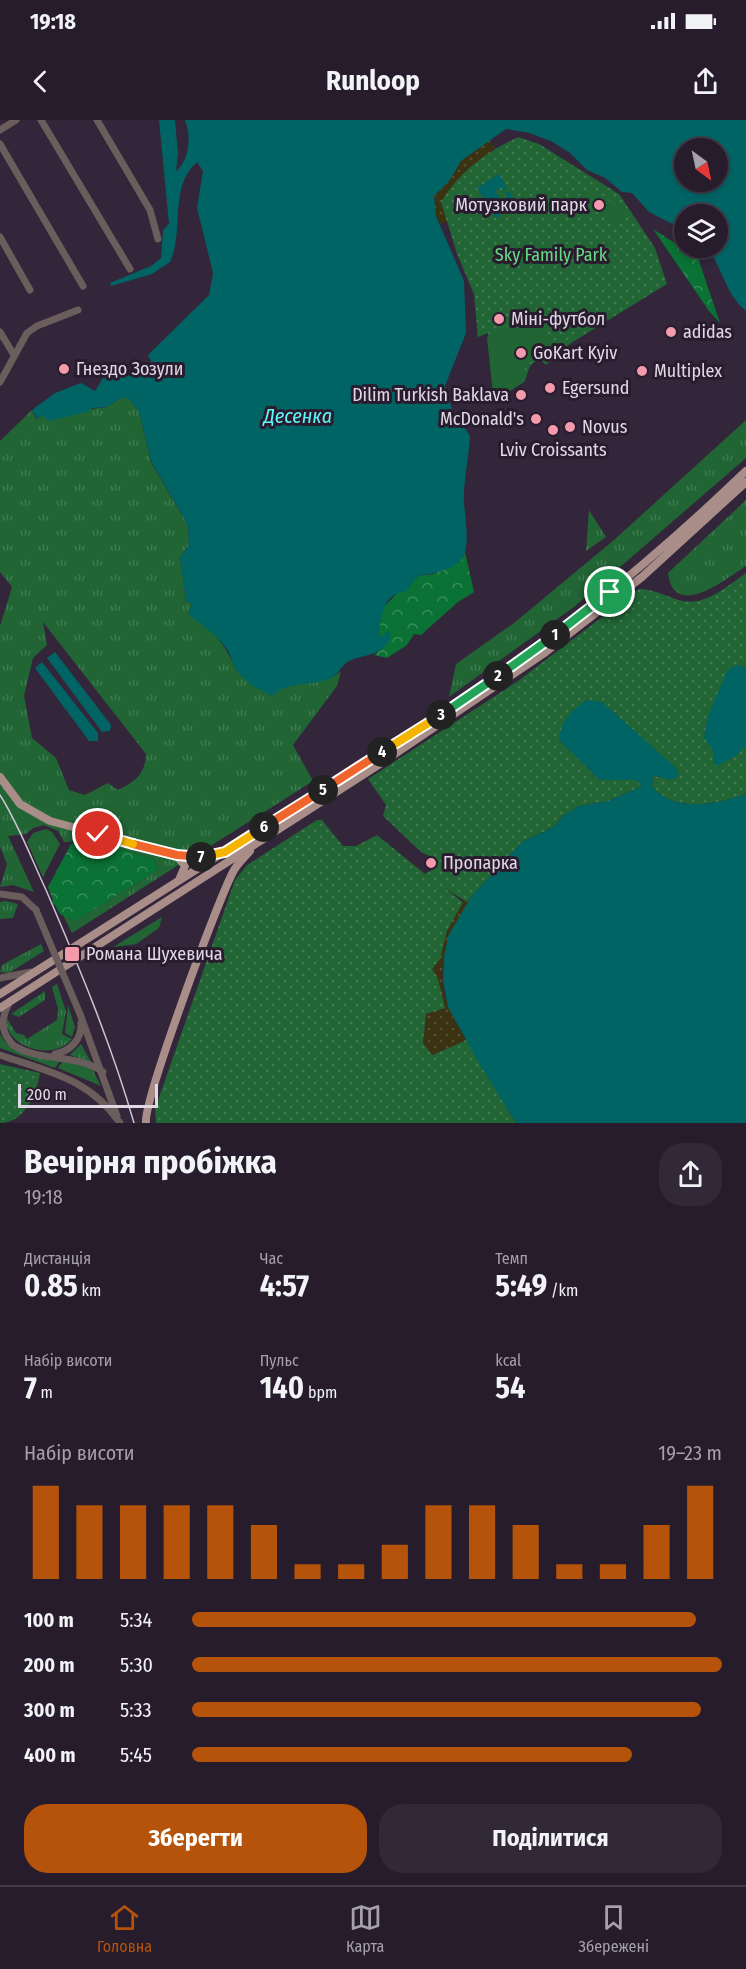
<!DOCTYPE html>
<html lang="uk">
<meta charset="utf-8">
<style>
body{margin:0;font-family:"Fira Sans Condensed",sans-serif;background:#322938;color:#f1f3f6;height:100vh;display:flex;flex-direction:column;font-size:22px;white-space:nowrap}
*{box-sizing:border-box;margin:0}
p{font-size:20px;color:#a4a1a9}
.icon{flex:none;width:33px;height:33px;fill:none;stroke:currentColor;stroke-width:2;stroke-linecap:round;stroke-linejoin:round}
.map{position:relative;height:1003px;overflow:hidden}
.drawer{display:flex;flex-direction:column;background:#261c2c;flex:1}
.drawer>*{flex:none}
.needle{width:39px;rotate:147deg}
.fabs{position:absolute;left:674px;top:18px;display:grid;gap:12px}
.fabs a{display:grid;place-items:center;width:54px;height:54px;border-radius:50%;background:#261c2c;box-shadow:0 3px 9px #0003,0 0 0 2px #423a48;font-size:30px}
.scale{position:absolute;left:18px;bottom:15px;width:140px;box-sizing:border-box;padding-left:6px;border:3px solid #e1d8e5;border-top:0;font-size:16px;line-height:21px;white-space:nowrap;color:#e1d8e5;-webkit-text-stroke:4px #291c2f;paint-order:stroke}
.pin{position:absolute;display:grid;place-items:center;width:51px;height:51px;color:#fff;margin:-26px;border:3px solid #fff;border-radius:50%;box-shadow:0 2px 6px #0007}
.km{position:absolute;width:30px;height:30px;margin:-15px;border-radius:50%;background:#222;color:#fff;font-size:16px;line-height:30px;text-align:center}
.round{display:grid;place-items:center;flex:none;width:63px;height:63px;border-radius:24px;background:#322938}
.headline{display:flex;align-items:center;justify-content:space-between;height:102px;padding:0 24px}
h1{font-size:33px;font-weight:700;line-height:45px}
.stats{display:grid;grid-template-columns:repeat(3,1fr);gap:9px;height:102px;padding:6px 24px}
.stats div{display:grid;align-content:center}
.stats b{font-size:30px;font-weight:700}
.stats small{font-size:16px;font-weight:400}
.stats p{font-size:16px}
.chart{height:168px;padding:12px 24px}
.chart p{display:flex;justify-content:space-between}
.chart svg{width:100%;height:108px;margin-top:6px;stroke:#b45309;stroke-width:6}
.primary-button{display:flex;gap:12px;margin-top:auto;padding:12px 24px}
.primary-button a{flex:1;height:69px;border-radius:24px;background:#b45309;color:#fff;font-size:24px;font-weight:700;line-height:69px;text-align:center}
.primary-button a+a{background:#322938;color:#f1f3f6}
ul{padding:0 24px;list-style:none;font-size:20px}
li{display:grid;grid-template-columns:96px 72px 1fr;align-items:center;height:45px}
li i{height:15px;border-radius:8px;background:#b45309}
.status{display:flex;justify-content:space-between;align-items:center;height:42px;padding:0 30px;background:#261c2c;direction:ltr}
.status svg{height:16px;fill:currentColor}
header{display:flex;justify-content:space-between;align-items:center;height:78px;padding:0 24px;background:#261c2c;font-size:27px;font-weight:700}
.tab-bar{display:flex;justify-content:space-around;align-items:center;height:84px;border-top:2px solid #423a48;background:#261c2c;font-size:16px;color:#a4a1a9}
.tab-bar a{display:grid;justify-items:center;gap:3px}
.tab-bar .active{color:#b45309}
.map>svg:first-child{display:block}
</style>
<div class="status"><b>19:18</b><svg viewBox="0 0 49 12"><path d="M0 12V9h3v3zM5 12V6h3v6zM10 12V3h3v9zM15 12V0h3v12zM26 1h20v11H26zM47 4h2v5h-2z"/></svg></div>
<header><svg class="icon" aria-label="back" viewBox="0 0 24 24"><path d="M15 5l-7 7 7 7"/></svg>Runloop<svg class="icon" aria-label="share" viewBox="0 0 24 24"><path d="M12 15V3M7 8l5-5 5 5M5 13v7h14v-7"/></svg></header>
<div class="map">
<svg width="746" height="1003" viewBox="0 0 746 1003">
<defs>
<pattern id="grass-tufts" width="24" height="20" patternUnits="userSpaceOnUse" patternTransform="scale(1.5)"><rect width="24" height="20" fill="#216535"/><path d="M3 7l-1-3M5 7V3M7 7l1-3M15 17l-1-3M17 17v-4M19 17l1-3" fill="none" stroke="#417a52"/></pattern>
<pattern id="forest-crowns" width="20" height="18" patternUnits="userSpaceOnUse" patternTransform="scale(1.5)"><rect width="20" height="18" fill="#0a7234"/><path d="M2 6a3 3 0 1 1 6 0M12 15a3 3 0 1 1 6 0" fill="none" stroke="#398c5b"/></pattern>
<pattern id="sand-dots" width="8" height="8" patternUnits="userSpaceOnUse" patternTransform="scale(1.5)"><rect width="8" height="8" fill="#3b3212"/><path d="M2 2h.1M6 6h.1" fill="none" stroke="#574f34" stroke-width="1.8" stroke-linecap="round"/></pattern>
<pattern id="park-dots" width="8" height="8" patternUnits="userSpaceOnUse" patternTransform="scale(1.5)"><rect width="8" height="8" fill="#216535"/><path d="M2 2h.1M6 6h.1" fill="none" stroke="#417a52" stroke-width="1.8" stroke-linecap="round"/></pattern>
</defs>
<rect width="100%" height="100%" fill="#33253a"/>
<!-- grass -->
<path fill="url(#grass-tufts)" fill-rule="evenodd" d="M 121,278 L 128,278 L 139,291 L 151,342 L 188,405 L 189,425 L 180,438 L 186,481 L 192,484 L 188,494 C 212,506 227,528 237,552 L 279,570 C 298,559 323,567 341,551 L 337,566 L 293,625 L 313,661 L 201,732 L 187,733 L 83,714 L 177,740 L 180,744 L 72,813 L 63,795 L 75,801 L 158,750 L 154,739 L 92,721 L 64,722 L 58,711 L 44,705 L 33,708 L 26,714 L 8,716 L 34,772 L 13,765 L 0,767 L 7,744 L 0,727 L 0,506 L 12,467 L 0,452 L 0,321 L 32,290 L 36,299 L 44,295 L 107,287 ZM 43,502 L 146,634 C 145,654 136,661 118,670 L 108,663 L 85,675 L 69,670 L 56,638 L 32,618 L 24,576 L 33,538 L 47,525 Z
M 746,300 L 746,338 L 574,487 L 449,577 L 456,544 L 514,503 L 614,420 Z
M 746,380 L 746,446 C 726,459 674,501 668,453 Z
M 589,390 L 606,417 L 586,431 Z
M 46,709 L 52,712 L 60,724 L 43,757 L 27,722 L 33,713 Z
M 6,781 L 18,784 L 13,798 L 0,799 L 0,782 Z
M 162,797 L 159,808 L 136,824 L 113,827 Z
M 41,824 L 44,831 L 9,853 L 0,852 L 2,845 Z
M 57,864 L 66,891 L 62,914 L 72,919 C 54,942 4,928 6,897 L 16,913 L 24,915 L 27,919 L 57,900 L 58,889 L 52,867 Z
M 45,871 L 45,880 L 19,897 L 11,894 Z
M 68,885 L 75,907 L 72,917 L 65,913 Z
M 0,914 C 12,937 38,937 61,939 L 55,948 L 0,928 Z
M 81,924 L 91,942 L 70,935 Z
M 63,940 L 92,949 L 101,966 L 58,948 Z"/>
<!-- forest -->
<path fill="url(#forest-crowns)" d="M 653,109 L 698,138 L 720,203 L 709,191 Z
M 465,432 L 474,472 L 458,482 L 421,515 L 414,514 L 407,525 L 387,538 L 374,535 L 384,527 L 383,517 L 378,515 L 382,489 L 398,472 L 408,468 L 418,456 L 433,454 L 461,440 Z
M 92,721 L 154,739 L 158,750 L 75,801 L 60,794 L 55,785 L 52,783 L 53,780 L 48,767 L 71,724 Z"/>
<!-- sand -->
<path fill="url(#sand-dots)" d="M 490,20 L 495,28 L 459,59 L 449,101 L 441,104 L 436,96 L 434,76 L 449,61 L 461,41 Z
M 481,762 C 457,801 429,839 449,888 C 453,899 461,910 467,920 L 431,935 L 423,923 L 432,849 L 440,839 L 447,811 L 463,782 Z"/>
<!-- park -->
<path fill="url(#park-dots)" d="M 518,17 L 539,24 L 619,74 L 655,128 L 667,164 L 571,223 L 546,245 L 542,241 C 527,240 530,252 524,262 L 499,278 L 494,276 L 488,213 L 478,217 L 474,174 L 457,134 L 441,82 C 460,51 486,32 518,17 Z
M 746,453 L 746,674 C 718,684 673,694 652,666 L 653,656 L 661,657 L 632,611 L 614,592 L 559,620 L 600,660 L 636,660 L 642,666 L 609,681 L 579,686 L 563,696 L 554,707 L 522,722 L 467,782 L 444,768 L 463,782 L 447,811 L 440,839 L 432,849 L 438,859 L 445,888 L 426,894 L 423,923 L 432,935 L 467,920 L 516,1003 L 156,1003 L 155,989 L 235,760 L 247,745 L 317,700 L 322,700 L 343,726 L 356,726 L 377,715 L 425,754 L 437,747 L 438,740 L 421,732 L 383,696 L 386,685 L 368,659 L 518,561 L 639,469 C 654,469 665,476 679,480 C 704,488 727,466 746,453 Z
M 0,944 L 40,953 C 36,976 24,1003 0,1003 Z"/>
<!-- pitch -->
<path fill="#216535" d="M 588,64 L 620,89 L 624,95 L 621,104 L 611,102 L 595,87 L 590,89 L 581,84 Z
M 535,197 L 543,199 C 549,213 551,226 554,239 L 550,242 L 541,238 L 531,239 L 514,266 L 493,274 L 487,218 L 489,213 Z"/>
<!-- water -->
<path fill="#006465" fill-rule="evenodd" d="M 159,0 L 175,0 L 178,34 L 176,51 C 190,41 191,14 185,0 L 746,0 L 746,191 C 725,174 723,148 707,128 L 717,128 L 717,94 L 684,94 L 684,110 L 649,92 L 632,73 L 622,72 L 605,58 L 587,50 L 570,33 L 551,21 L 529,13 L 506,9 L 461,41 L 449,61 L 434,76 L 436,96 L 464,161 L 466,213 L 445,266 L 452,289 L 470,316 C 469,334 465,353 464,371 C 462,390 473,424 461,440 C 453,450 430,454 418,456 L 405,472 C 383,473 381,498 378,515 L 383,517 L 386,512 L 390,511 L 390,521 C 375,538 367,533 349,541 C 341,545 339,555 329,559 C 309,567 289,560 272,576 L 251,565 L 237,552 L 228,531 L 217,517 L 188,494 L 192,484 L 186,481 L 180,438 L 189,425 L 188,405 L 151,341 L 139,291 L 128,278 L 121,278 L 107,287 L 92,288 L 87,292 L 48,301 L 43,295 L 37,299 L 32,290 L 55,273 L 81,263 L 95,271 L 104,256 L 144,255 L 151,241 L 148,235 L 209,175 L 213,153 L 197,88 L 203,51 L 197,42 C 168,68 185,109 170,142 L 152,154 L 111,166 L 110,163 L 151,146 L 161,138 L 163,110 L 169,104 ZM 684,28 L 717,28 L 717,62 L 684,62 Z
M 499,54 L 507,68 L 504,71 L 501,67 L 495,71 L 502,81 L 507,77 L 505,73 L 509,71 L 517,84 L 496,98 L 477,68 Z
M 55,532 L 111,605 L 110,611 L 102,612 L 47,538 Z
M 42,542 L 98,613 L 98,621 L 89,621 L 35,548 Z
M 738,545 L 746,549 L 746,625 L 737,635 L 717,646 L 713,642 L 713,631 L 704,617 L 708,596 L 728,549 Z
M 587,580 L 602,582 L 676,648 L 679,655 C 669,665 664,655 653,656 L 652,666 C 673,694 718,684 746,674 L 746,1003 L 516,1003 L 479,943 L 448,887 L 443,861 L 444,836 L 449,814 L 471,777 L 522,722 L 554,707 L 563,696 L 579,686 L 609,681 L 642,666 L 636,660 L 600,660 L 559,620 C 562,600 570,591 587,580 Z"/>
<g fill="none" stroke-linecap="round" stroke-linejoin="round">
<!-- minor -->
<path stroke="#6a5d5b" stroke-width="7" d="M 41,0 L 130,149
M 97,0 L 150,90 L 158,119
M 0,10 L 16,0
M 0,24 L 83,166
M 0,117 L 30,170
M 0,212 L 14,235
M 0,262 L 27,213 L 37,206 L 78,190
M 0,774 L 22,777 L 36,790
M 0,858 L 31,852
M 9,883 C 1,899 0,911 13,925 C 38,942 75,933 103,952
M 80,894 L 117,996
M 55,934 C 71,931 82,919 81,903
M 0,935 C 49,952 89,958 120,1003"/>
<!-- major -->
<path stroke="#a98d89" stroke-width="8" d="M 0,657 L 20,684 L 50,701 L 177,735 L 199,737 L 219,733
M 177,736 L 185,746 L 179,760
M 0,874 L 442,594 C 488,563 536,532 580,496 C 638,450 693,402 746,351
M 0,888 L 377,646 L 543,534 L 642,457 L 746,362
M 146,1003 C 143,982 218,780 233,752 C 237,744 244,738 250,731"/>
<!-- tram -->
<path stroke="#ccc3d1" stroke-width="1.5" d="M 0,675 C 19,705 31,738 46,770 C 79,847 111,923 134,1003"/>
<!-- minor-bridge -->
<path stroke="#6a5d5b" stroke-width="7" d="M 36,790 L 80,894"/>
</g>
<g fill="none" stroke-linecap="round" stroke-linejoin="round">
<!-- split-1 casing -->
<g stroke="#fff" stroke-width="12">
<path id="split-1" d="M 555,515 L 610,472"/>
</g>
<!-- split-2 casing -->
<g stroke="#fff" stroke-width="12">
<path id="split-2" d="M 498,556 L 555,515"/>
</g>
<!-- split-3 casing -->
<g stroke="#fff" stroke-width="12">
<path id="split-3" d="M 441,595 L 498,556"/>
</g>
<!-- split-4 casing -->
<g stroke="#fff" stroke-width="12">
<path id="split-4" d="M 382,632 L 441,595"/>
</g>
<!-- split-5 casing -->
<g stroke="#fff" stroke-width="12">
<path id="split-5" d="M 323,670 L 382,632"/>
</g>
<!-- split-6 casing -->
<g stroke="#fff" stroke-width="12">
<path id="split-6" d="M 264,707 L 323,670"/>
</g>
<!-- split-7 casing -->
<g stroke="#fff" stroke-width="12">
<path id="split-7" d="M 201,737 L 225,732 L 264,707"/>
</g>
<!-- split-8 casing -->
<g stroke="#fff" stroke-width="12">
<path id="split-8" d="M 133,724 L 177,735 L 201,737"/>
</g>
<!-- split-9 casing -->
<g stroke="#fff" stroke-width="12">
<path id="split-9" d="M 98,714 L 133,724"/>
</g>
<!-- split-1 -->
<use href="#split-1" stroke="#22a559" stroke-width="8"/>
<!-- split-2 -->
<use href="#split-2" stroke="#22a559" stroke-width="8"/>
<!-- split-3 -->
<use href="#split-3" stroke="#22a559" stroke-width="8"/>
<!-- split-4 -->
<use href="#split-4" stroke="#f5b400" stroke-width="8"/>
<!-- split-5 -->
<use href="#split-5" stroke="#f0652b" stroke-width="8"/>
<!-- split-6 -->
<use href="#split-6" stroke="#f0652b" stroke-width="8"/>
<!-- split-7 -->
<use href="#split-7" stroke="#f5b400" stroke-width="8"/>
<!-- split-8 -->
<use href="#split-8" stroke="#f0652b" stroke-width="8"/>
<!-- split-9 -->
<use href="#split-9" stroke="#f5b400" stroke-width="8"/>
</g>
<!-- markers -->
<g fill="#f39aab" stroke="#291c2f" stroke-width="2">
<circle cx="599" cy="85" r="6"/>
<circle cx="499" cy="199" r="6"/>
<circle cx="671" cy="212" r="6"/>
<circle cx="521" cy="233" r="6"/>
<circle cx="64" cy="249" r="6"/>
<circle cx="642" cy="251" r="6"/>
<circle cx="550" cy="268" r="6"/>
<circle cx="521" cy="275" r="6"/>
<circle cx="536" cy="299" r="6"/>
<circle cx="570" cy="307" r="6"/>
<circle cx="553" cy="310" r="6"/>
<circle cx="431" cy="743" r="6"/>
<rect x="64" y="826" width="16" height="16" rx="3"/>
</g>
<g text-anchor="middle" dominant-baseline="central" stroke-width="6" stroke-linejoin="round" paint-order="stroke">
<!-- poi labels -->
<g font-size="18" fill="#e1d8e5" stroke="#291c2f" text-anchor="start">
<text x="587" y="85" text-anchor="end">Мотузковий парк</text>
<text x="511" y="199">Міні-футбол</text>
<text x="683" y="212">adidas</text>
<text x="533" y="233">GoKart Kyiv</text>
<text x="76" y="249">Гнездо Зозули</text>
<text x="654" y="251">Multiplex</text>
<text x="562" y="268">Egersund</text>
<text x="509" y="275" text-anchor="end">Dilim Turkish Baklava</text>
<text x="524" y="299" text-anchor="end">McDonald's</text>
<text x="582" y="307">Novus</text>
<text x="553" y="330" text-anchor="middle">Lviv Croissants</text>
<text x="443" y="743">Пропарка</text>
<text x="86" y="834">Романа Шухевича</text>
</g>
<!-- park labels -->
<g font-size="18" fill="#68db85" stroke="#291c2f">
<text x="551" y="135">Sky Family Park</text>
</g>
<!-- water labels -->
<g font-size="20" font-style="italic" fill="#5ff8f9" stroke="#291c2f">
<text x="298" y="296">Десенка</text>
</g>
</g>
</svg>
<div class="fabs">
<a><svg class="needle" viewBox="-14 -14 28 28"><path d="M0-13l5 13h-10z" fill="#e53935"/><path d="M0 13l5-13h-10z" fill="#a4a1a9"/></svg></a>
<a><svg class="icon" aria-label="layers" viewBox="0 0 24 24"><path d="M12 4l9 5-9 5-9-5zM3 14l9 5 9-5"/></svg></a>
</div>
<div class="scale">200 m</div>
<div class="pin" style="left:610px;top:472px;background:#1e9e55"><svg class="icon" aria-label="arrive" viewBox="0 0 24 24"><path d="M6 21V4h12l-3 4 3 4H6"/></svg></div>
<div class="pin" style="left:98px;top:714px;background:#d93025"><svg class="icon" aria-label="check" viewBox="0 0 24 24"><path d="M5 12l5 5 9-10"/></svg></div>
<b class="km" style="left:555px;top:515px">1</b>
<b class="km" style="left:498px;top:556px">2</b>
<b class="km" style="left:441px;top:595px">3</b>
<b class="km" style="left:382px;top:632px">4</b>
<b class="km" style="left:323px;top:670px">5</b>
<b class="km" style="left:264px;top:707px">6</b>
<b class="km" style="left:201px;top:737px">7</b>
</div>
<section class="drawer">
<div class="headline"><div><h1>Вечірня пробіжка</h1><p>19:18</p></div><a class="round"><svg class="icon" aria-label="share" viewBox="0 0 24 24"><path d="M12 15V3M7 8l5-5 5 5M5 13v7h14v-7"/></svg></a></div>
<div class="stats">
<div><p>Дистанція</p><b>0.85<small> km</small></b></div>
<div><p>Час</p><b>4:57</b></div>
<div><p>Темп</p><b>5:49<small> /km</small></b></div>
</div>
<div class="stats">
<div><p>Набір висоти</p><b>7<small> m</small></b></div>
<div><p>Пульс</p><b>140<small> bpm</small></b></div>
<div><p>kcal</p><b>54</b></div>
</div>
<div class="chart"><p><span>Набір висоти</span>19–23 m</p>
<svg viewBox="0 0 160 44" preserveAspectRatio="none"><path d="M5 44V6M15 44V14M25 44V14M35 44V14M45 44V14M55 44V22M65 44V38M75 44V38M85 44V30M95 44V14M105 44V14M115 44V22M125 44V38M135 44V38M145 44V22M155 44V6"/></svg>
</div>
<ul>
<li><b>100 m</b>5:34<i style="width:95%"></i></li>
<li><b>200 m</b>5:30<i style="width:100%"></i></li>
<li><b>300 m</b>5:33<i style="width:96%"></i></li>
<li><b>400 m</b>5:45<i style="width:83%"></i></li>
</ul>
<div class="primary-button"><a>Зберегти</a><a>Поділитися</a></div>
</section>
<nav class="tab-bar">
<a class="active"><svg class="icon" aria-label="home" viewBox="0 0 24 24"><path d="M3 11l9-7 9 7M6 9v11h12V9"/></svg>Головна</a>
<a><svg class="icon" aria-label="map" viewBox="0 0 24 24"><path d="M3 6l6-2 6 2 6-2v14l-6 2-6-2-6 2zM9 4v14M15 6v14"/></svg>Карта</a>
<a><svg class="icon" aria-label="saved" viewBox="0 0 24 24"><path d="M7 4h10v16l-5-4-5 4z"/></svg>Збережені</a>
</nav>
